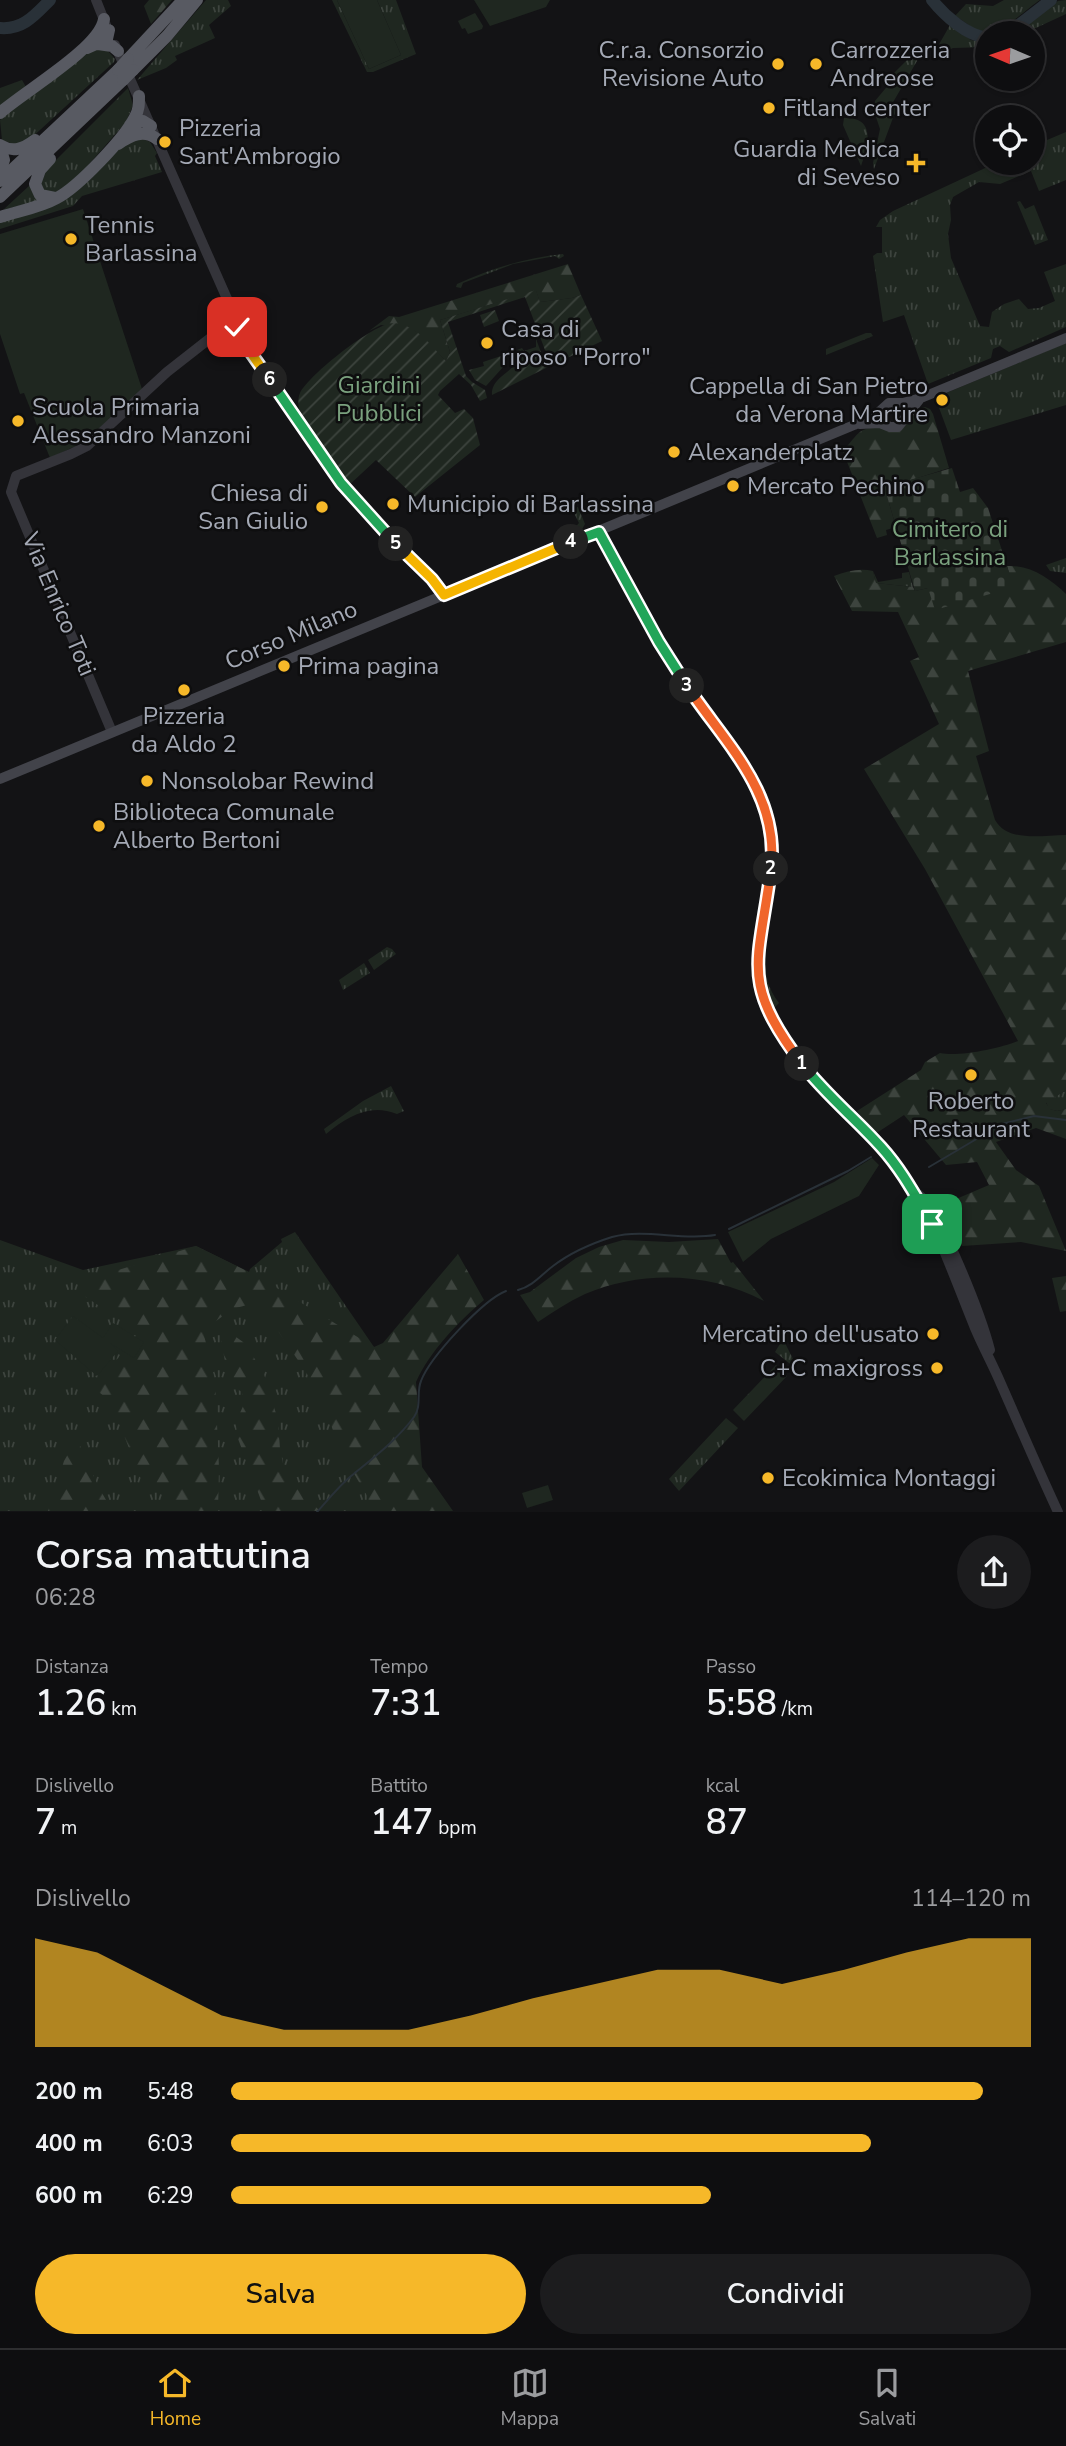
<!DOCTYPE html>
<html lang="it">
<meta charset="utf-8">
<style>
body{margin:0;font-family:"Nunito Sans",sans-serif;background:#1c1c1e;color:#f1f3f6;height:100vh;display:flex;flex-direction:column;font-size:26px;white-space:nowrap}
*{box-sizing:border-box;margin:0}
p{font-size:23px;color:#9b9c9f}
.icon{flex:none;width:38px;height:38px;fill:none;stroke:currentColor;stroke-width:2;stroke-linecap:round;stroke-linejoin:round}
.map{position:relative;height:1512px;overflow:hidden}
.side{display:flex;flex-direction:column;background:#0e0e10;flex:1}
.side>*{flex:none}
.needle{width:46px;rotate:272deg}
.tools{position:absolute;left:975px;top:21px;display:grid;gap:14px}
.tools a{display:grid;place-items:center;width:70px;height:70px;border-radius:50%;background:#0e0e10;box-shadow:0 2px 5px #0004,0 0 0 2px #2e2e30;font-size:35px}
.pin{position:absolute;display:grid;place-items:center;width:60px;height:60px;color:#fff;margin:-30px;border-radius:14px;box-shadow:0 4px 10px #0006}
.km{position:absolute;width:35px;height:35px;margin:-18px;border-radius:50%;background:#222;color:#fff;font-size:19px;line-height:35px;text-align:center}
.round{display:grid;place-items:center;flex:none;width:74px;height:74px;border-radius:37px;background:#1c1c1e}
.summary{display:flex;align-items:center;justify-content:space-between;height:119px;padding:0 35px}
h1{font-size:38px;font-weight:600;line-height:52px}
.metrics{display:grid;grid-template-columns:repeat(3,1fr);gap:10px;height:119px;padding:7px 35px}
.metrics div{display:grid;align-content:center}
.metrics b{font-size:35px;font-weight:600}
.metrics small{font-size:19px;font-weight:400}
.metrics p{font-size:19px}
.chart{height:196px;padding:14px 35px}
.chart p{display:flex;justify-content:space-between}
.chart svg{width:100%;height:126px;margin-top:7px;fill:#f6b829;opacity:.7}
.primary-button{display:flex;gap:14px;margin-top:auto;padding:14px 35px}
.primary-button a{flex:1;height:80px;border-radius:42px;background:#f6b829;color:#111;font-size:28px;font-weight:600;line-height:80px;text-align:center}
.primary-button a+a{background:#1c1c1e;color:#f1f3f6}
ul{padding:0 35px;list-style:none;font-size:23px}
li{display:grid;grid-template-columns:112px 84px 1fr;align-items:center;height:52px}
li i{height:18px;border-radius:9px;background:#f6b829}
.dock{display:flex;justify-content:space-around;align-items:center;height:98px;border-top:2px solid #2e2e30;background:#0e0e10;font-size:19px;color:#9b9c9f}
.dock a{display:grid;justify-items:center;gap:4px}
.dock .on{color:#f6b829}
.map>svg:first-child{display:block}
</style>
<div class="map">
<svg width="1066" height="1512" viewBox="0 0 1066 1512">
<defs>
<pattern id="grass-tufts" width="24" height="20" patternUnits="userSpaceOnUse" patternTransform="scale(1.75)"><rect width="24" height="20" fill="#1f2720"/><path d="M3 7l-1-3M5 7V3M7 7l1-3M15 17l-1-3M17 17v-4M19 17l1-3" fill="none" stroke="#3d443e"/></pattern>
<pattern id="forest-firs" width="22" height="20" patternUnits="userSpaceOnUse" patternTransform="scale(1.75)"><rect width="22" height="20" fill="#1f2720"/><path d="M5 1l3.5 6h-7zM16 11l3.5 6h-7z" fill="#3d443e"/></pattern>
<pattern id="cemetery-stones" width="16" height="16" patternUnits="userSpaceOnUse" patternTransform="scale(1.75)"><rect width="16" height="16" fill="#1f2720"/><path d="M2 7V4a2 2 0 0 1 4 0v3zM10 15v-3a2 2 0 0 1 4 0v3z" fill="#3d443e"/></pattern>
<pattern id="garden-furrows" width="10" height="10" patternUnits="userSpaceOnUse" patternTransform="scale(1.75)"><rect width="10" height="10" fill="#1f2720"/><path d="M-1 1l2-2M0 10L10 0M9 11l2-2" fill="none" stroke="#3d443e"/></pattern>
</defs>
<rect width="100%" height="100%" fill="#131315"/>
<!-- grass -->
<path fill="url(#grass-tufts)" d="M 206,0 L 228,0 L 231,6 L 209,25 L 215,38 L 175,56 L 177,60 L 166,68 L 137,80 Z
M 332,0 L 337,0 L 369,69 L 401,55 L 377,0 L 396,0 L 416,54 L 373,72 L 367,72 Z
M 1004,0 L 1040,0 C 1027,8 999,37 984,33 C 974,30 964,21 955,16 L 966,4 L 993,6 Z
M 1066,0 L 1066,14 L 1025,33 L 1015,33 L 1058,1 Z
M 475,13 L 483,26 L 482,29 L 468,34 L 465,28 L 462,29 L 458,21 Z
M 950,25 L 971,40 L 987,43 L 987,47 L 953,48 L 940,54 L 937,48 Z
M 98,48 L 108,51 L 115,59 L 114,62 L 28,141 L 18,146 L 2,140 L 0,120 L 6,113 L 87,53 Z
M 914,53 L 918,57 L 917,61 L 892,104 L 897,107 L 874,169 L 873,163 L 880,129 L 874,111 L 875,101 L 890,83 L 893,74 Z
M 128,88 L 133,105 L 126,122 L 84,170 L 62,190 L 49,195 L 38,183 L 45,171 Z
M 844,118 C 877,117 868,146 861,166 L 843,125 Z
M 1066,132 L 1066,180 L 1039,191 L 1031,171 L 1000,184 L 979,182 L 953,197 L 950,205 L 951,220 L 948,234 L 951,258 L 980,326 L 989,327 L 992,312 L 1004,304 L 1019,299 L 1028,309 L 1039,308 L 1055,301 L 1044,272 L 1066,264 L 1066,327 L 1009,352 L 1000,346 L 993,349 L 991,358 L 928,384 L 904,315 L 883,322 L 873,256 L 877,253 L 882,253 L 882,227 L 876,227 L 880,220 L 893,211 L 996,163 L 1032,163 L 1033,146 Z
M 141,138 L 150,142 L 157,153 L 155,156 L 162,172 L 82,196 L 73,206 L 0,229 L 0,221 L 53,205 L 126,143 Z
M 30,186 L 42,200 L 3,210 L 29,186 Z
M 1020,201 L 1025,209 L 1034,205 L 1048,240 L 1035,245 L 1017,202 Z
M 563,254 L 564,256 L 559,259 L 555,256 L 513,264 L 463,283 L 461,288 L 456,287 L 457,284 C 492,268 525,258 563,254 Z
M 866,333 L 871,333 L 873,336 L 826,355 L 826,349 Z
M 1066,343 L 1066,405 L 951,440 L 938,405 L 939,396 Z
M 578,507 L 585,524 L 581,531 L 572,535 L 571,532 L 579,523 L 572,509 Z
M 1066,558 L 1066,573 L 1050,571 L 1046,565 Z
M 873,571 L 878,582 L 902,578 L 902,573 L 909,572 L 913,587 L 876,583 Z
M 764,938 L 766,942 C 764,965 764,984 779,1003 L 773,1009 C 762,984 762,964 764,938 Z
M 387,947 L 392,949 L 396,954 L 374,970 L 368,960 Z
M 364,963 L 370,973 L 343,990 L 339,980 Z
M 391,1086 L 404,1111 L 397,1114 C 369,1103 347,1117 326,1134 L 324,1129 L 363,1101 Z
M 1066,1090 L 1066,1109 L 1057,1111 L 1049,1109 L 1046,1102 Z
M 295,1232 L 374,1347 L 416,1382 L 408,1469 L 447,1511 L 0,1511 L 0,1240 L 83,1270 L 196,1246 L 249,1272 L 250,1269 L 282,1242 L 281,1239 Z
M 783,1339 L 795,1363 L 794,1367 L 775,1352 Z
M 776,1365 L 787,1376 L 744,1421 L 733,1410 Z
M 726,1418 L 738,1428 L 679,1491 L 669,1479 Z"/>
<!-- forest -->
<path fill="url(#forest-firs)" d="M 149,0 L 172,0 L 151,24 L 144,6 Z
M 22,80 L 26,87 L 0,107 L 0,88 Z
M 568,264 L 581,295 L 572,298 L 540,302 L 536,291 L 440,320 L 450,352 L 446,361 L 415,331 L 381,325 L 369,331 L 389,316 L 399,317 Z
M 925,407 L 930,409 L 933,414 L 949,468 L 892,486 L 884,486 L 896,527 L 886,530 L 887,535 L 877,538 L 842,449 C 849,446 849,443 854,438 C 866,422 885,428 902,429 L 917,409 Z
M 1007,566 C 1031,565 1049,578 1066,594 L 1066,642 L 968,671 L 989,751 L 976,756 L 995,820 C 1008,843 1043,835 1066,835 L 1066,1090 L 1046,1103 L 1050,1109 L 1057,1111 L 1066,1109 L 1066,1139 L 1036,1128 L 996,1142 L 1016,1170 L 1039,1186 L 1066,1251 L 1021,1242 L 962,1246 L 942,1205 L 989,1185 L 977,1162 L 946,1165 L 904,1115 L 875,1134 L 857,1111 L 921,1070 L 925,1062 L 940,1053 C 958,1057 998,1049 1018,1041 L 925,869 L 864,769 L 939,724 L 910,661 L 919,657 L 898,612 L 852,611 L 834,576 C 847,571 860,568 873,571 L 876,583 L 913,587 L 915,591 L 928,588 L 1013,587 Z
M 718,1239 L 731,1263 L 733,1262 L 764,1301 C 710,1272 641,1270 585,1294 C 568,1302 553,1312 538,1322 L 520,1295 L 530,1292 L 576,1258 L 599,1247 L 623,1240 L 669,1242 Z
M 196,1246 L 257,1276 L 374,1347 L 383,1343 L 458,1254 L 484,1300 C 458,1322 430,1351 416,1382 L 422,1467 L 453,1511 L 376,1511 L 339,1448 L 327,1413 L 306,1372 L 278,1331 L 251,1304 L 232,1309 L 203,1331 L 215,1380 L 219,1468 L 218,1511 L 169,1511 L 166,1496 L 141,1479 L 111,1402 L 94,1388 L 139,1332 L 78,1292 L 86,1280 Z
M 1066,1276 L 1066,1311 L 1060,1312 L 1052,1278 Z
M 225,1329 L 243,1342 L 263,1371 L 278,1420 L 280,1449 L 286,1478 L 320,1511 L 265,1511 L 237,1436 L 236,1422 L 244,1404 L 242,1392 L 232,1386 L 227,1373 L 221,1339 Z
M 77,1439 L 99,1488 L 112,1510 L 119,1511 L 48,1511 L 64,1461 Z"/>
<!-- cemetery -->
<path fill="url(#cemetery-stones)" d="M 952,468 L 960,492 L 973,488 L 988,508 L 1014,587 L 935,610 L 928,588 L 915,591 L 884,486 L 891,483 L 892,485 Z"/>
<!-- park -->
<path fill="#1f2720" d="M 337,0 L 377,0 L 401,55 L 369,69 Z
M 474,0 L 550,0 L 546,7 L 490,26 Z
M 83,209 L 142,389 L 95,434 L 74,447 L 50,458 L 24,393 L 20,394 L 0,334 L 0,234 Z
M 872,1158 L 879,1165 L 859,1196 L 771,1239 L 743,1262 L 728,1232 L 834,1182 Z
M 73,1316 L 103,1338 L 113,1323 L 144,1342 L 134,1358 L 110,1343 L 118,1351 L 97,1376 L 55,1340 Z
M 548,1485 L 553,1500 L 527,1508 L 522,1493 Z"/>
<!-- garden -->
<path fill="url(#garden-furrows)" d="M 536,290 L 540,302 L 572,298 L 581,295 L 602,341 L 557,363 L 545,350 L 525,297 L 448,322 L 466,376 L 472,382 L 485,390 L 487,398 L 480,401 L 471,385 L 459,374 L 440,391 L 438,395 L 455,413 L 464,409 L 473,418 L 480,445 L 415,497 L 376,460 L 347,487 C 339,475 300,419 299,409 C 298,404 298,397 300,393 C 309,375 375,322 394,323 C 416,324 432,347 446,361 L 450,352 L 440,320 Z
M 495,310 L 499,321 L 484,327 L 480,315 Z
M 536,339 L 542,355 L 552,365 L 492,395 C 491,373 523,372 517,350 L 522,348 L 524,351 L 536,347 Z
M 504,355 L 504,366 L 486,386 L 475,380 L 469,370 L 484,366 L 483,362 Z"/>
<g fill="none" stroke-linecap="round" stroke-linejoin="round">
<!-- stream -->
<path stroke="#293138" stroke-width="2" d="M 929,1167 L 1002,1124 L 1034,1116 L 1066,1120
M 729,1229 L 848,1171 L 871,1157
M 518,1290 C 533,1286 541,1275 553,1266 C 570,1253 593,1243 612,1237 C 645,1228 681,1241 715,1235
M 317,1512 C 328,1500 338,1487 351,1476 C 373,1458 396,1441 414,1417 C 422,1406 416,1393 421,1381 C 430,1357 483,1300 506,1291"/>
<!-- river -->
<path stroke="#293138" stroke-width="12" d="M 932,0 C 945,16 966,35 987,38
M 0,28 C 23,30 35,15 50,0
M 1003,33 L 1020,24 L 1051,0"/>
<!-- tertiary -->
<path stroke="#34343a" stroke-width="10" d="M 96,0 L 106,25
M 115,45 L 251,353 L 341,483 L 390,538 L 439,587 L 444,595
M 214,337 L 234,332 L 238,325
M 599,532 C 626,584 655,638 688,687 C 716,730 752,765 766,815 C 785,880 739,945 767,1008 C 798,1082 872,1123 913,1190 C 940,1233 956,1282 975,1328 C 983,1347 993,1365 1001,1384 C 1020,1427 1038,1469 1058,1512
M 112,732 L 11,492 L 16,476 L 71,454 L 87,446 L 167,372 L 227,325 L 231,318 L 232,310
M 918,1194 C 941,1210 982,1319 990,1350"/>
<!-- secondary -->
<path stroke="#42434a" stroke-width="10" d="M 860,424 L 880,423 L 890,427 L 898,427 L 919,400
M 0,779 L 854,425 L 878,413 L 889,403 L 903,403 L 921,398 L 1066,338"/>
<!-- trunk -->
<path stroke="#585a62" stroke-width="12" d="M 98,44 L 112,46 L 118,51
M 87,48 L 107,39 L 109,30
M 128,59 L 183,0
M 133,70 L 167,36 L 197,0
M 0,113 C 23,92 100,48 104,19
M 130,125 L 143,121 L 151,126
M 118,144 C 131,135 144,129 157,139
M 0,145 C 13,153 23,149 35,140
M 0,147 L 4,160 L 0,171
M 50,159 L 40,170 L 35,184 L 40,195 L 55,198
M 0,181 L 118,70
M 0,197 L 123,80
M 0,217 C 18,211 39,208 57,198 C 78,187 124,139 135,117 C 139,110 139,104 139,96"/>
<!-- trunk-bridge -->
<path stroke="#585a62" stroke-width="12" d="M 118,70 L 128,59
M 123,80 L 133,70"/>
</g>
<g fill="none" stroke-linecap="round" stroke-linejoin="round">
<!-- split-1 casing -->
<g stroke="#fff" stroke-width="14">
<path id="split-1" d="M 802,1064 C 826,1095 855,1118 881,1147 C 902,1170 916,1197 932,1224"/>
</g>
<!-- split-2 casing -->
<g stroke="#fff" stroke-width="14">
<path id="split-2" d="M 771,869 C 759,964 739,980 802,1064"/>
</g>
<!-- split-3 casing -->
<g stroke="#fff" stroke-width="14">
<path id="split-3" d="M 687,686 C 725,743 780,793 771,869"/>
</g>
<!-- split-4 casing -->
<g stroke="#fff" stroke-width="14">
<path id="split-4" d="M 571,542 L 599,532 L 659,642 L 687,686"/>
</g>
<!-- split-5 casing -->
<g stroke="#fff" stroke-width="14">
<path id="split-5" d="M 396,544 L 432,579 L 444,595 L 571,542"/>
</g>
<!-- split-6 casing -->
<g stroke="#fff" stroke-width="14">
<path id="split-6" d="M 270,380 L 341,483 L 396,544"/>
</g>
<!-- split-7 casing -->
<g stroke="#fff" stroke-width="14">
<path id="split-7" d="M 237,327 L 251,353 L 270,380"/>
</g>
<!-- split-1 -->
<use href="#split-1" stroke="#22a559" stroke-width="9"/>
<!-- split-2 -->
<use href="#split-2" stroke="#f0652b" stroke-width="9"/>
<!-- split-3 -->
<use href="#split-3" stroke="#f0652b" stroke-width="9"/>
<!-- split-4 -->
<use href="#split-4" stroke="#22a559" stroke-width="9"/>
<!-- split-5 -->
<use href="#split-5" stroke="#f5b400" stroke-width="9"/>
<!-- split-6 -->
<use href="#split-6" stroke="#22a559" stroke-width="9"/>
<!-- split-7 -->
<use href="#split-7" stroke="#f5b400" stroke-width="9"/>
</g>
<!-- markers -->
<g fill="#f6b829" stroke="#0e0e0f" stroke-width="2.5">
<circle cx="778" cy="64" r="7"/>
<circle cx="816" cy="64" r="7"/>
<circle cx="769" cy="108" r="7"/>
<circle cx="165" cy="142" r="7"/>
<path d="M912.5 152.5h7v7h7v7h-7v7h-7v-7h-7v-7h7z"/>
<circle cx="71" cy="239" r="7"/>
<circle cx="487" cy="343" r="7"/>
<circle cx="942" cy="400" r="7"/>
<circle cx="18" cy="421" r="7"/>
<circle cx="674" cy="452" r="7"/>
<circle cx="733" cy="486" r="7"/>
<circle cx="393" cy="504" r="7"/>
<circle cx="322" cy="507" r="7"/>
<circle cx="284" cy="666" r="7"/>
<circle cx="184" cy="690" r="7"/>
<circle cx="147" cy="781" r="7"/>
<circle cx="99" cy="826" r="7"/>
<circle cx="971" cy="1075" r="7"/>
<circle cx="933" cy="1334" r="7"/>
<circle cx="937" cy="1368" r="7"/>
<circle cx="768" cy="1478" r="7"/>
</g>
<g text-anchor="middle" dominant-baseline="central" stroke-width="5" stroke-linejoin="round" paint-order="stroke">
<!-- poi labels -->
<g font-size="24" fill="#a4a9b5" stroke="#0e0e0f" text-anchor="start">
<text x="764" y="50" text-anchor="end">C.r.a. Consorzio<tspan x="764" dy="28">Revisione Auto</tspan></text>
<text x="830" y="50">Carrozzeria<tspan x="830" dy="28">Andreose</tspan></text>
<text x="783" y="108">Fitland center</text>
<text x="179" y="128">Pizzeria<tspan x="179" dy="28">Sant'Ambrogio</tspan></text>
<text x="900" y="149" text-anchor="end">Guardia Medica<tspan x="900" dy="28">di Seveso</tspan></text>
<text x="85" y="225">Tennis<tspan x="85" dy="28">Barlassina</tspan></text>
<text x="501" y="329">Casa di<tspan x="501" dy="28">riposo "Porro"</tspan></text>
<text x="928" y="386" text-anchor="end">Cappella di San Pietro<tspan x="928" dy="28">da Verona Martire</tspan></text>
<text x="32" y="407">Scuola Primaria<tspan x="32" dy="28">Alessandro Manzoni</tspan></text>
<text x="688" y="452">Alexanderplatz</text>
<text x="747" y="486">Mercato Pechino</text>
<text x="308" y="493" text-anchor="end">Chiesa di<tspan x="308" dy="28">San Giulio</tspan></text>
<text x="407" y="504">Municipio di Barlassina</text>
<text x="298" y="666">Prima pagina</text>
<text x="184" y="716" text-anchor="middle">Pizzeria<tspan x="184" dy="28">da Aldo 2</tspan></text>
<text x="161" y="781">Nonsolobar Rewind</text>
<text x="113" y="812">Biblioteca Comunale<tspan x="113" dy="28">Alberto Bertoni</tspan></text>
<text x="971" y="1101" text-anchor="middle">Roberto<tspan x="971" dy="28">Restaurant</tspan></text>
<text x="919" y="1334" text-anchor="end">Mercatino dell'usato</text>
<text x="923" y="1368" text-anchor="end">C+C maxigross</text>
<text x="782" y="1478">Ecokimica Montaggi</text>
</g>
<!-- park labels -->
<g font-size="24" fill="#7aa17e" stroke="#0e0e0f">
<text x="379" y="385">Giardini<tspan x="379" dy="28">Pubblici</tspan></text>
<text x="950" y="529">Cimitero di<tspan x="950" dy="28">Barlassina</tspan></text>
</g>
<!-- street labels -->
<g font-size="24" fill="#a4a9b5" stroke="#0e0e0f">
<text transform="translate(59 604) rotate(67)">Via Enrico Toti</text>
<text transform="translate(291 635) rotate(-23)">Corso Milano</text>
</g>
</g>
</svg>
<div class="tools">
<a><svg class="needle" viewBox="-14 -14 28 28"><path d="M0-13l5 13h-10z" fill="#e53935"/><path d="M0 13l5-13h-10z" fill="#9b9c9f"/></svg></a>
<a><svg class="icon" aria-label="locate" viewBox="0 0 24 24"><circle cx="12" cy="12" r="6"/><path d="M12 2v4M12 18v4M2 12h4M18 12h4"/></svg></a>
</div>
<div class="pin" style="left:932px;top:1224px;background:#1e9e55"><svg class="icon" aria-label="arrive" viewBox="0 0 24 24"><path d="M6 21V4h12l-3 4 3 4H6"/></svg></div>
<div class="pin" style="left:237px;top:327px;background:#d93025"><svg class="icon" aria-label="check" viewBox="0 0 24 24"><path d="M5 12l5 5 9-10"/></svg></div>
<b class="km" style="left:802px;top:1064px">1</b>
<b class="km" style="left:771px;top:869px">2</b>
<b class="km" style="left:687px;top:686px">3</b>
<b class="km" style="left:571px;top:542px">4</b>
<b class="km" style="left:396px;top:544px">5</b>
<b class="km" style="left:270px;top:380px">6</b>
</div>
<section class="side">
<div class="summary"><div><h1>Corsa mattutina</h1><p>06:28</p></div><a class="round"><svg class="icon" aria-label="share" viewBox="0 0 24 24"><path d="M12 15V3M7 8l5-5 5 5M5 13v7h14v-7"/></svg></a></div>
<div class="metrics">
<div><p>Distanza</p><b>1.26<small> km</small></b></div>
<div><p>Tempo</p><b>7:31</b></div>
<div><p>Passo</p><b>5:58<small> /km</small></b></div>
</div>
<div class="metrics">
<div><p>Dislivello</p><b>7<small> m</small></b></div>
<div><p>Battito</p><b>147<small> bpm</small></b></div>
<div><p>kcal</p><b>87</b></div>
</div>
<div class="chart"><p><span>Dislivello</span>114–120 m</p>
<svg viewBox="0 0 160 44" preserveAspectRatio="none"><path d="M0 44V6L10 11L20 22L30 33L40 38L50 38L60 38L70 33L80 27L90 22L100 17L110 17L120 22L130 17L140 11L150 6L160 6V44z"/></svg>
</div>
<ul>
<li><b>200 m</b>5:48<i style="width:94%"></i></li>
<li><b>400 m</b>6:03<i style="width:80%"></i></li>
<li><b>600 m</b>6:29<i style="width:60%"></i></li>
</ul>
<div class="primary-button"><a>Salva</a><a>Condividi</a></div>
</section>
<nav class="dock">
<a class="on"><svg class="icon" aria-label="home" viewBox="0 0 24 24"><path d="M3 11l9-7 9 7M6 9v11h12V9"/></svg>Home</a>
<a><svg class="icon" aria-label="map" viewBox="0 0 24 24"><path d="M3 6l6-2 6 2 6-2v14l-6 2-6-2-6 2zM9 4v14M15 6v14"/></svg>Mappa</a>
<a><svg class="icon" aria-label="saved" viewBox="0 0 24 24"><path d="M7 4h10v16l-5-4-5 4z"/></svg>Salvati</a>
</nav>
